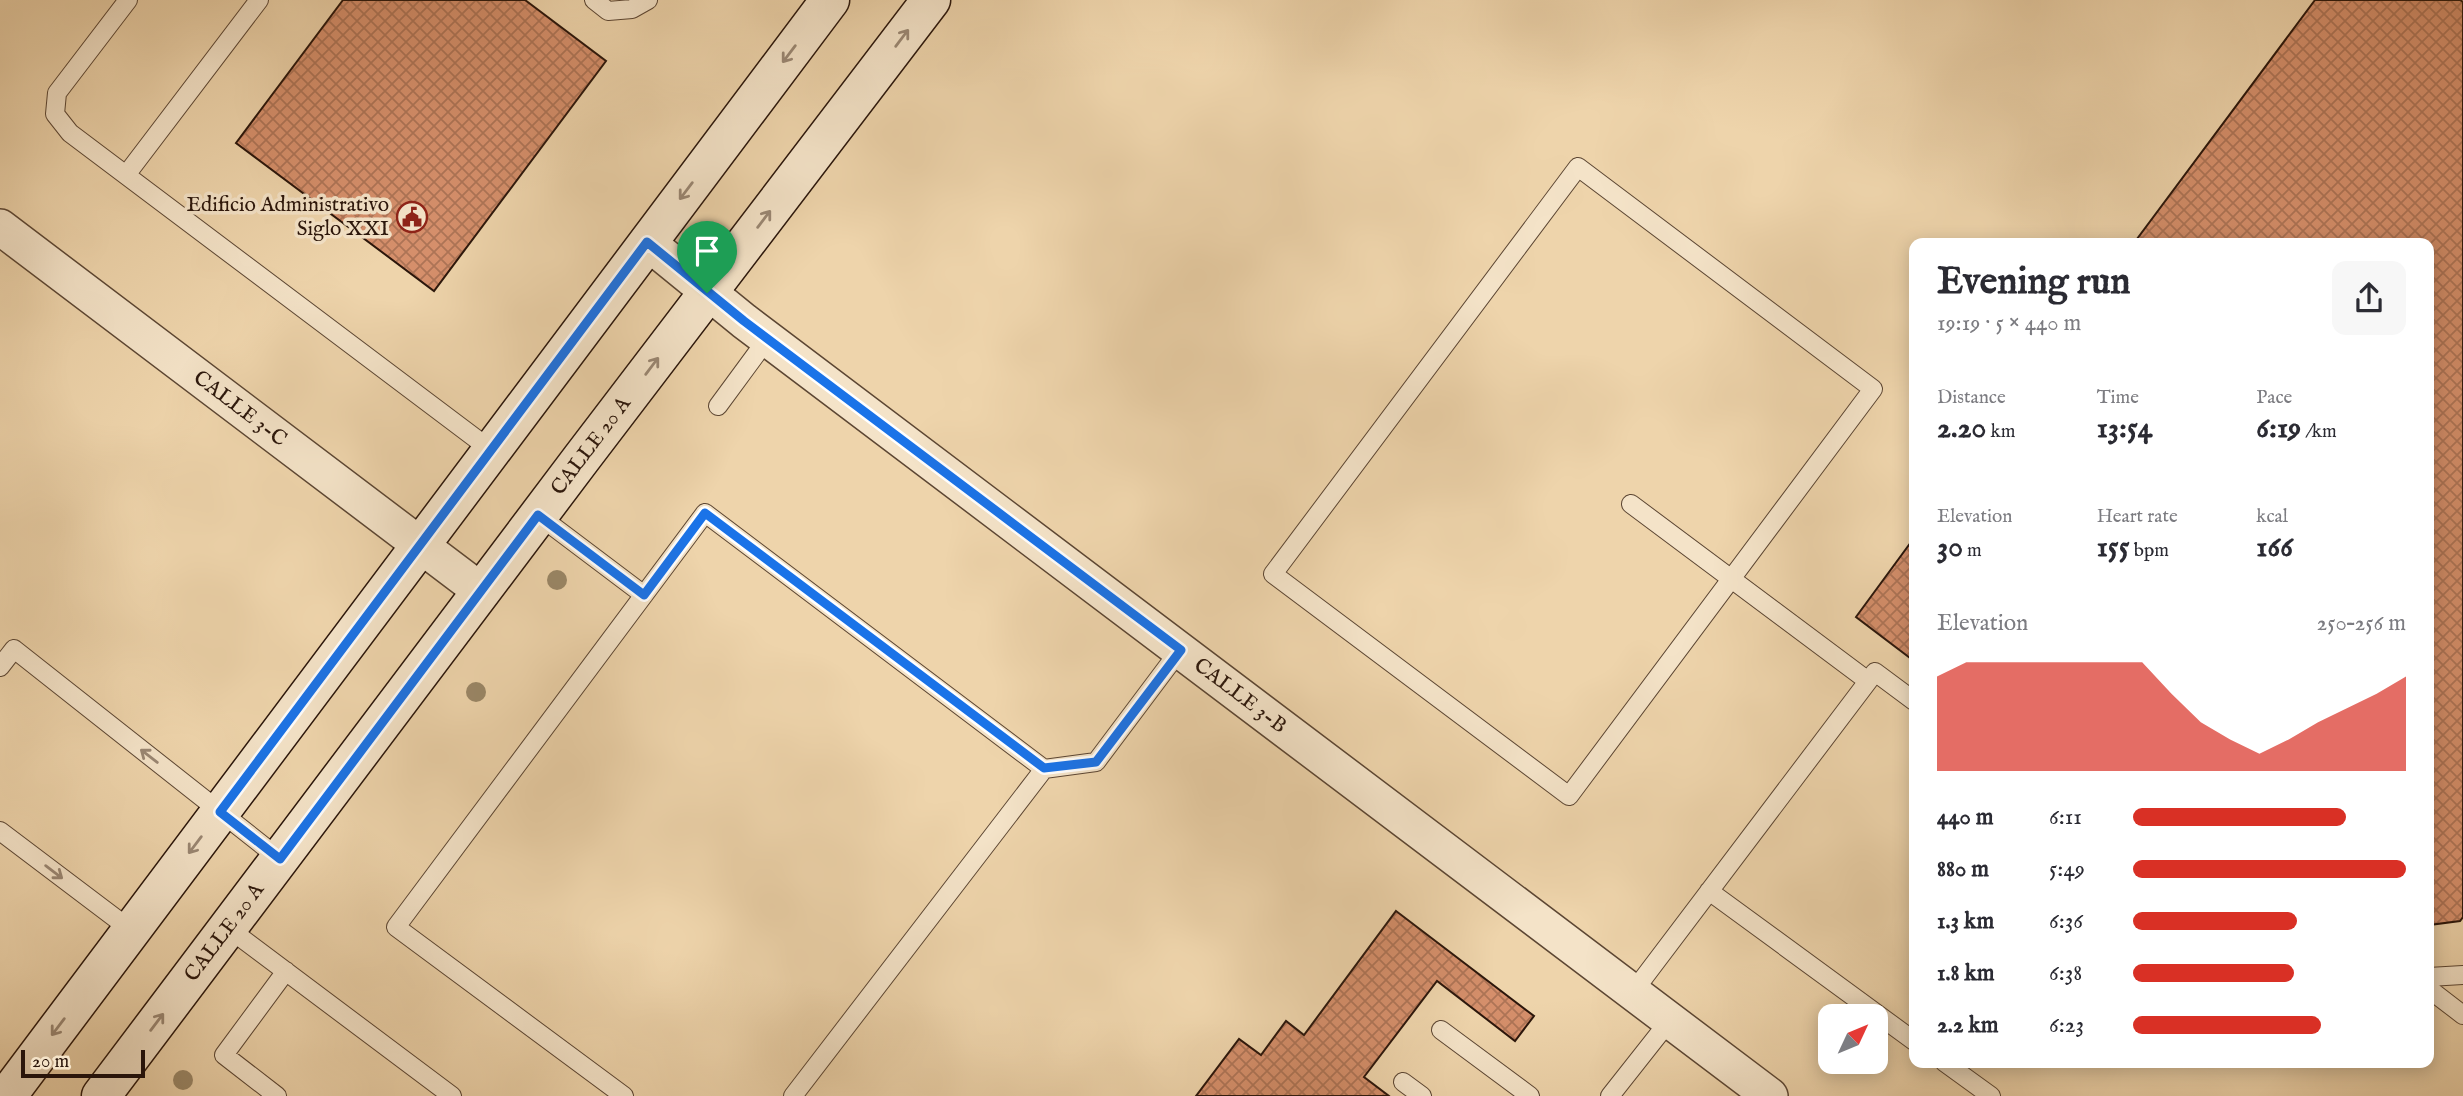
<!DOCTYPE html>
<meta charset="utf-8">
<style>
body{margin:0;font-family:"IM FELL English",serif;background:#f7f7f7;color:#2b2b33;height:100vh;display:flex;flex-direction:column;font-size:26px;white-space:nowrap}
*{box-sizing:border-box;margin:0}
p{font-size:23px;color:#7c7c81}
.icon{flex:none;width:38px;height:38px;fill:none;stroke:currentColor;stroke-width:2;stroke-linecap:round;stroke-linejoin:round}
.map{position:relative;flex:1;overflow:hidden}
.panel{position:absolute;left:1909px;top:238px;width:525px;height:830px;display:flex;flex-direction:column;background:#fff;border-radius:14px;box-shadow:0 4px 18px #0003}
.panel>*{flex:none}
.needle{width:46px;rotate:46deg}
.fabs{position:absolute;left:1818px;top:1004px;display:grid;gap:14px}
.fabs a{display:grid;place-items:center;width:70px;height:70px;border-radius:14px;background:#fff;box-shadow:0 4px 18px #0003;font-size:35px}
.scale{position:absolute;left:21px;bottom:18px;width:124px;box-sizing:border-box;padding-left:7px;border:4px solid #2b160b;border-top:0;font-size:19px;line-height:24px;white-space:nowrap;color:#2b160b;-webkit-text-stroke:5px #f4e3c8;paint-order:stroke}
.pin{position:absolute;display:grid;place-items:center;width:60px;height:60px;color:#fff;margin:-72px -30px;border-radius:50% 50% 50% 0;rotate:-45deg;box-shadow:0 0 7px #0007}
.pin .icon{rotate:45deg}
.round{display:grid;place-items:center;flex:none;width:74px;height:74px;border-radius:14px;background:#f7f7f7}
.head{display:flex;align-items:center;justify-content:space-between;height:119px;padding:0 28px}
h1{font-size:38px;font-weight:800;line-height:52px}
.metrics{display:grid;grid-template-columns:repeat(3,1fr);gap:10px;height:119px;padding:7px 28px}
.metrics div{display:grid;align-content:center}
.metrics b{font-size:30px;font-weight:800}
.metrics small{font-size:19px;font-weight:400}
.metrics p{font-size:19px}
.chart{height:196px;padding:14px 28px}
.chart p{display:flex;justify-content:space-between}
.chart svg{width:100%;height:126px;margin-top:7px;fill:#d93025;opacity:.7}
ul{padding:0 28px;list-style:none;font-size:23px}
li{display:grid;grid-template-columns:112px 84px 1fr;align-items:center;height:52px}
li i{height:18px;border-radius:9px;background:#d93025}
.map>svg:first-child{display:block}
</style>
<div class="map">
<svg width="2463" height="1096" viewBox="0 0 2463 1096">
<defs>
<pattern id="building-cross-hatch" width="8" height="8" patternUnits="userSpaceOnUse" patternTransform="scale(1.75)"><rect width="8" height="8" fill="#d58f6b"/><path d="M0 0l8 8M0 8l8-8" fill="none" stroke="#ad7456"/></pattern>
</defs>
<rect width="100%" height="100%" fill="#eed4ab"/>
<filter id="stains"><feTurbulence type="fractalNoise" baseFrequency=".00286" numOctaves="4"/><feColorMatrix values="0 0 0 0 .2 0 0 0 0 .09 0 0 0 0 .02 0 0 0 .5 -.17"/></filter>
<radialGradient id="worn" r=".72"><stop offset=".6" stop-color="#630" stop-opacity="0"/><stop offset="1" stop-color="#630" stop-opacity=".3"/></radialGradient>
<!-- building -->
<path fill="url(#building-cross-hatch)" stroke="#2b160b" stroke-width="2" d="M 343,0 L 525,0 L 606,61 L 434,291 L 236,143 Z
M 2315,0 L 2460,0 L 2463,2 L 2463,917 L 2460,921 L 2429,925 L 2429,243 L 2134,243 Z
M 1914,538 L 1914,661 L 1856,617 Z
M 1396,911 L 1534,1016 L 1515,1041 L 1437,981 L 1364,1077 L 1389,1096 L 1196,1096 L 1239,1039 L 1261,1055 L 1286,1021 L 1304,1035 Z"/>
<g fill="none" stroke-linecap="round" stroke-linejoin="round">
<!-- lane casing -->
<g stroke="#5c4633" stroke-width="20">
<path id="lane" d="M 128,0 L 57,93 L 55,114 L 70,133 L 491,450
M 594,0 L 608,11 L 632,9 L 648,0
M 1578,167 L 1873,389 L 1569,796 L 1273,574 Z
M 126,175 L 259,0
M 718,406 L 768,338
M 1631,504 L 1868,681
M 538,515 L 644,595
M 0,667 L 14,649 L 280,859
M 0,831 L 131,930
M 1709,891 L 1914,1041
M 228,928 L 452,1096
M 2429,977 L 2463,975
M 2429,989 L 2463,1015
M 1633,992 L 1875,672 L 1914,701
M 1441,1030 L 1530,1096
M 1944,1062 L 1991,1096
M 1403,1082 L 1422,1096
M 277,1096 L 224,1055 L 286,971
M 624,1096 L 396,927 L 705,513 L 1044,769 L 1096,762 L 1180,650
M 793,1096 L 1044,769
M 1610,1096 L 1670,1020"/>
</g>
<!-- street casing -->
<g stroke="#5c4633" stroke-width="38">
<g id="street">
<path id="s1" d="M 0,227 L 481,591"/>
<path id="s2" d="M 647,242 L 744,321 L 1770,1096"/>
</g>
</g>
<!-- secondary casing -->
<g stroke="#2b160b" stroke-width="41">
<g id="secondary">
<path d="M 7,1096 L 830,0"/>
<path id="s3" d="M 101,1096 L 581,459 L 931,0"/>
</g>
</g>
<!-- lane -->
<use href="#lane" stroke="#f4e3c8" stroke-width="18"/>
<!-- street -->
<use href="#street" stroke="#f4e3c8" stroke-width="35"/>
<!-- secondary -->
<use href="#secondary" stroke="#f4e3c8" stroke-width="38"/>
</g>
<!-- trees -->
<g fill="#9a8767">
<circle cx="557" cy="580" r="10"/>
<circle cx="476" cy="692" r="10"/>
<circle cx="183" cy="1080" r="10"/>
</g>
<!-- one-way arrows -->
<defs><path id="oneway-shaft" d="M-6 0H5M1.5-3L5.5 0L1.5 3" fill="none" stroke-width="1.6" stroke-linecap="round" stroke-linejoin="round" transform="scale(1.75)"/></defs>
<g stroke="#9a8773">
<use href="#oneway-shaft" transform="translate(902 38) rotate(-53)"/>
<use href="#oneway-shaft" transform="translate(789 54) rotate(127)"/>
<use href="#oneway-shaft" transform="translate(686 191) rotate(127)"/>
<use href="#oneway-shaft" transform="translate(764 219) rotate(-53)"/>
<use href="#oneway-shaft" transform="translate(652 366) rotate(-53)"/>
<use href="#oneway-shaft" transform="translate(149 756) rotate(-142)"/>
<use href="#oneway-shaft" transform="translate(195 845) rotate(127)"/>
<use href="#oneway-shaft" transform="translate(54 872) rotate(37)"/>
<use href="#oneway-shaft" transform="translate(157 1022) rotate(-53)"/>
<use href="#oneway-shaft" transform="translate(58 1027) rotate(127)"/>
</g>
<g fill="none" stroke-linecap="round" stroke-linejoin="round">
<!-- route casing -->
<g stroke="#fff" stroke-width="14">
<path id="route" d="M 647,242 L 744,321 L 1181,650 L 1096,762 L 1044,768 L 705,513 L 644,595 L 538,515 L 280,859 L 220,812 Z"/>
</g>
<!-- route -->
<use href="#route" stroke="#1a73e8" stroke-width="9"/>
</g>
<!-- icons -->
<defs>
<g id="civic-ring" transform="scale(1.575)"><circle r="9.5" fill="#f4e3c8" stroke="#8f2418" stroke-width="1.5"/><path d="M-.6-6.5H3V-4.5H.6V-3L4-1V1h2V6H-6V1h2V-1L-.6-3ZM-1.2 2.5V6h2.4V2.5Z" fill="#8f2418"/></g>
</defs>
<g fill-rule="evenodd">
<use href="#civic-ring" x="412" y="217"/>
</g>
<g text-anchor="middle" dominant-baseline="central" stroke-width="7" stroke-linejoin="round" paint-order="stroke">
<!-- poi labels -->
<g font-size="21" fill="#2b160b" stroke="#f4e3c8" text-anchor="end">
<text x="389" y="205">Edificio Administrativo<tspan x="389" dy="24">Siglo XXI</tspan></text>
</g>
<!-- street labels -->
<g font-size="21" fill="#2b160b" stroke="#f4e3c8">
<text stroke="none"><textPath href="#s1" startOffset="301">CALLE 3-C</textPath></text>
<text stroke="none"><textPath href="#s3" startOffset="814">CALLE 20 A</textPath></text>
<text stroke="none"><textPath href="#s2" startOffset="747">CALLE 3-B</textPath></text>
<text stroke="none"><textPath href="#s3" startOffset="205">CALLE 20 A</textPath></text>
</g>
</g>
<rect width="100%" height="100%" filter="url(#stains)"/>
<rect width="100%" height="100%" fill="url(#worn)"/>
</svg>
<div class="fabs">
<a><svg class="needle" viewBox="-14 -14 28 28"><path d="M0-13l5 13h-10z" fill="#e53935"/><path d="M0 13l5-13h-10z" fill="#7c7c81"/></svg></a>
</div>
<div class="scale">20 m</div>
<div class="pin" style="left:707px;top:293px;background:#1e9e55"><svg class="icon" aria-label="arrive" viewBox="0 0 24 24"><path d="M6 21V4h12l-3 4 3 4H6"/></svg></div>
<section class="panel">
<div class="head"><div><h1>Evening run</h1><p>19:19 · 5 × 440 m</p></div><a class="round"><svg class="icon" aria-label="share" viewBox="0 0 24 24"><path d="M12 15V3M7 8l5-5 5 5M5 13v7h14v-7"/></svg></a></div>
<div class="metrics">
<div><p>Distance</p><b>2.20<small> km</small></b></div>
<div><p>Time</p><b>13:54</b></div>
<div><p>Pace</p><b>6:19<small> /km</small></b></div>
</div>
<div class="metrics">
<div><p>Elevation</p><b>30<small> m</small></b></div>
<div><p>Heart rate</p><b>155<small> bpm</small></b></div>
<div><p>kcal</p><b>166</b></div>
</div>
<div class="chart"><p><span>Elevation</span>250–256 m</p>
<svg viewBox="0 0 160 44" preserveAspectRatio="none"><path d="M0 44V11L10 6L20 6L30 6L40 6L50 6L60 6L70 6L80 17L90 27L100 33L110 38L120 33L130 27L140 22L150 17L160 11V44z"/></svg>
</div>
<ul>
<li><b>440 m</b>6:11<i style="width:78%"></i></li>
<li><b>880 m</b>5:49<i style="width:100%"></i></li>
<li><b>1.3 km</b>6:36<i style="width:60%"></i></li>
<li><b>1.8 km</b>6:38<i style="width:59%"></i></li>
<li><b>2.2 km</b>6:23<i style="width:69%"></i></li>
</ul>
</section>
</div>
